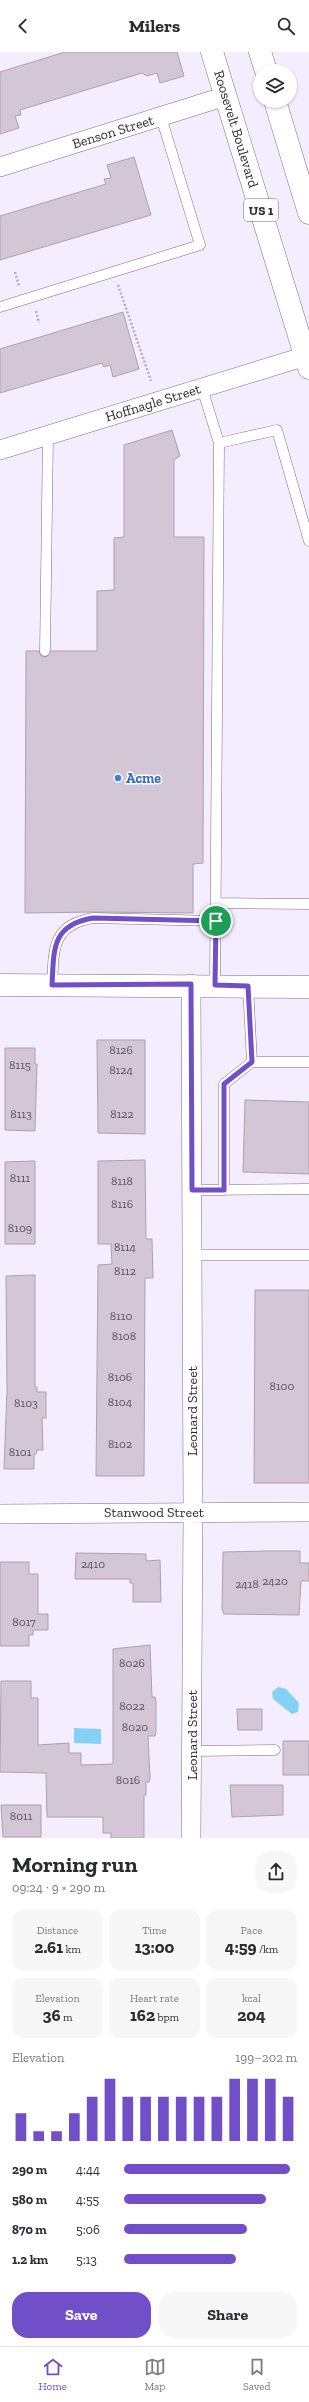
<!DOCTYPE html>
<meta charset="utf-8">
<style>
body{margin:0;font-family:"Zilla Slab",serif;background:#f7f7f7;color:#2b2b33;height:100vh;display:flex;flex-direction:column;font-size:15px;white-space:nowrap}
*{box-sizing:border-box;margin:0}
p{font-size:13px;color:#7c7c81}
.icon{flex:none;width:22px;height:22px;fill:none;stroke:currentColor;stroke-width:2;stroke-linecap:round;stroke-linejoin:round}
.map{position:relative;height:1786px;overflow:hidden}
.sheet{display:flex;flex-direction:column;background:#fff;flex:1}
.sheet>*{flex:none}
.buttons{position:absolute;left:253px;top:12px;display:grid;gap:8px}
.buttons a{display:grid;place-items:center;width:44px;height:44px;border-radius:50%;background:#fff;box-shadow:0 1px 3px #0004;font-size:20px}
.pin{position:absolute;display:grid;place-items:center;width:34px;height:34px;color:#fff;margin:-17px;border:2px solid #fff;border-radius:50%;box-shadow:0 1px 4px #0007}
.round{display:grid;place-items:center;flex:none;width:42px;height:42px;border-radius:16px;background:#f7f7f7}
.overview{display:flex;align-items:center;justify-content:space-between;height:68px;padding:0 12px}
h1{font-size:22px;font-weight:700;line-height:30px}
.metrics{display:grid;grid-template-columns:repeat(3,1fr);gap:6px;height:68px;padding:4px 12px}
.metrics div{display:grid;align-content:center;border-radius:10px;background:#f7f7f7;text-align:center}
.metrics b{font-size:17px;font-weight:700}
.metrics small{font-size:11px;font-weight:400}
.metrics p{font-size:11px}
.chart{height:112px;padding:8px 12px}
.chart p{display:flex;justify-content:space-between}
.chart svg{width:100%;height:72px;margin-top:4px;stroke:#704fc8;stroke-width:6}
.button{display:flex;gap:8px;margin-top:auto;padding:8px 12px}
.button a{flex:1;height:46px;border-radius:16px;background:#704fc8;color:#fff;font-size:16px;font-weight:700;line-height:46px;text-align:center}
.button a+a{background:#f7f7f7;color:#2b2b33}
ul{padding:0 12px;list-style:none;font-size:13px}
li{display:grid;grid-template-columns:64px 48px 1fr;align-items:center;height:30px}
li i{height:10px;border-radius:5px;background:#704fc8}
header{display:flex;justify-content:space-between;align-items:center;height:52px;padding:0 12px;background:#fff;font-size:18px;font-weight:700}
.dock{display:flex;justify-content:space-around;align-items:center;height:56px;border-top:1px solid #e1e1e2;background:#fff;font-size:11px;color:#7c7c81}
.dock a{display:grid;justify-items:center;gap:2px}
.dock .on{color:#704fc8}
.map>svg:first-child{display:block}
</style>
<header><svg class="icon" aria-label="back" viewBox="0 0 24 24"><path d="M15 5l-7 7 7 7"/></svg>Milers<svg class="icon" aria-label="search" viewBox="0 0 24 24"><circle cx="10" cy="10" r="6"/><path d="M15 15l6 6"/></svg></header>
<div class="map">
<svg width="309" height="1786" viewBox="0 0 309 1786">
<rect width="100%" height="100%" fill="#f4edff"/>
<!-- water -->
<path fill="#85d1f5" d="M 278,1635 L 286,1637 L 299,1651 L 298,1660 L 292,1662 L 273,1647 L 272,1640 Z
M 74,1676 L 101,1677 L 101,1692 L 74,1691 Z"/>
<!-- building -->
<path fill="#d3c6d5" stroke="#ada0af" d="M 65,0 L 177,0 L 184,24 L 160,31 L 157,21 L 147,24 L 142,21 L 20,58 L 21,63 L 15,64 L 19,76 L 0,82 L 0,20 Z
M 134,105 L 151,163 L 0,208 L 0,164 L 106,132 L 104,127 L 111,126 L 107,113 Z
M 123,260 L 139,317 L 113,325 L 110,313 L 104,315 L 102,311 L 0,341 L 0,297 Z
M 172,378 L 180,404 L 174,408 L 174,485 L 204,485 L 203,811 L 193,812 L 193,861 L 93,860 L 25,861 L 26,599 L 39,599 L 41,604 L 45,605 L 51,599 L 97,599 L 97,539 L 114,538 L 114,486 L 124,485 L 124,393 Z
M 97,988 L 145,988 L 145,1082 L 98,1081 Z
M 5,996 L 35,996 L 35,1012 L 37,1012 L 35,1079 L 5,1078 Z
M 245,1048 L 309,1050 L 309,1122 L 243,1120 Z
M 145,1108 L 146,1187 L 152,1187 L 153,1226 L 145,1226 L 144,1424 L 96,1424 L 98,1213 L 112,1212 L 111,1192 L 98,1192 L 98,1109 Z
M 35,1109 L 35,1192 L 5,1192 L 5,1110 Z
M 35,1223 L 35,1335 L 37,1335 L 37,1340 L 46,1340 L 46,1366 L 42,1366 L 43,1398 L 37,1398 L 36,1402 L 34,1402 L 34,1417 L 4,1417 L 7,1339 L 6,1224 Z
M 255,1238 L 309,1238 L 309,1431 L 254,1431 Z
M 267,1499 L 300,1499 L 300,1511 L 309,1511 L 309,1529 L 301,1529 L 299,1563 L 224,1562 L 222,1557 L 223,1500 Z
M 76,1501 L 146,1502 L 146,1509 L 160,1508 L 161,1550 L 133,1550 L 133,1531 L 130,1531 L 130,1527 L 75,1527 Z
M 0,1510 L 29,1510 L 29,1522 L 38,1522 L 38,1562 L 48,1562 L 48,1578 L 33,1578 L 33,1583 L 29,1583 L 29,1594 L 0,1594 Z
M 150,1593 L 152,1645 L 155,1645 L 156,1650 L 156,1680 L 155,1684 L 148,1684 L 150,1726 L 149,1730 L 146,1730 L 146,1743 L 144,1743 L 144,1786 L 111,1786 L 111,1781 L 103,1781 L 103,1765 L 47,1765 L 46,1721 L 0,1720 L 1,1629 L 31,1629 L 31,1646 L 38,1646 L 38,1693 L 69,1691 L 69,1701 L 81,1701 L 81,1713 L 113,1712 L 113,1597 Z
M 237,1657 L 262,1657 L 262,1678 L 238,1678 Z
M 283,1689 L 309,1689 L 309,1723 L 283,1723 Z
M 230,1733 L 283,1733 L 283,1763 L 232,1765 Z
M 1,1753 L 41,1753 L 41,1785 L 3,1785 Z"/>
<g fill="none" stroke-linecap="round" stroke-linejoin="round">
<!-- lane casing -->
<g stroke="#766f7f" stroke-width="11">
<path id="lane" d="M 0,255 L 200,193 L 161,65
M 202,336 L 219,391 L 215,933
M 219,391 L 277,378 L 309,489
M 45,599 L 48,383
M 216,851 L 309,852
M 52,933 C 54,898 51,873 93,866 L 216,869
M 248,934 L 252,1010 L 309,1010
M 192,1138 L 309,1137
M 224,1138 L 224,1032 L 252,1010
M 192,1203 L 309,1203
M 192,1699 L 275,1698"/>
</g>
<!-- street casing -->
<g stroke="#766f7f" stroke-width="20">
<path id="street" d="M 0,115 L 226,44
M 0,398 L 306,304
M 191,932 L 193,1460 L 191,1786
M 0,1462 L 309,1460"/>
</g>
<!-- secondary casing -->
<g stroke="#766f7f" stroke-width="23">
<path id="secondary" d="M 0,933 L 309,935"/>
</g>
<!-- highway casing -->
<g stroke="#766f7f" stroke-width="23">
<path id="highway" d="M 212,0 L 309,316
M 260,0 L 266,19
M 275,49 L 309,161"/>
</g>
<!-- path -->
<path stroke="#b3adbc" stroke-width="2.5" stroke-dasharray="2 2" stroke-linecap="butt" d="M 15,220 L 19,234
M 118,233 L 151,329
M 36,259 L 39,271"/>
<!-- lane -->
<use href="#lane" stroke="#fff" stroke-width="10"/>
<!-- street -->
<use href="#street" stroke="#fff" stroke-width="19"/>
<!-- secondary -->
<use href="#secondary" stroke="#fff" stroke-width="22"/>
<!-- highway -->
<use href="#highway" stroke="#fff" stroke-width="22"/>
</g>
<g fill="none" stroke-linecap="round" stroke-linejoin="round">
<!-- route casing -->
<g stroke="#fff" stroke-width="8">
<path id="route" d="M 93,866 L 216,869 L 215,933 L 248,934 L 252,1010 L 224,1032 L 224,1138 L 192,1138 L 191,932 L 52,933 C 54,898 51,873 93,866 Z"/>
</g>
<!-- route -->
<use href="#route" stroke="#704fc8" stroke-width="5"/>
</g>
<!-- markers -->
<circle fill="#3f7fe0" stroke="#fefefe" stroke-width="1.5" cx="118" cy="726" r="4"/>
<g text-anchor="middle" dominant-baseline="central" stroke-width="3" stroke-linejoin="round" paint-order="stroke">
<!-- number labels -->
<g font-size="12" fill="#57525b">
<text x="121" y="998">8126</text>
<text x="20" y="1013">8115</text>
<text x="121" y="1018">8124</text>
<text x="21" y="1062">8113</text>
<text x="122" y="1062">8122</text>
<text x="20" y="1126">8111</text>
<text x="122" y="1129">8118</text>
<text x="122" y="1152">8116</text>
<text x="20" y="1176">8109</text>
<text x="125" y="1195">8114</text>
<text x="125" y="1219">8112</text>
<text x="121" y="1264">8110</text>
<text x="124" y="1284">8108</text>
<text x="120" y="1325">8106</text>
<text x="282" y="1334">8100</text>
<text x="120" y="1350">8104</text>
<text x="26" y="1351">8103</text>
<text x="120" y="1392">8102</text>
<text x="20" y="1400">8101</text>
<text x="93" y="1512">2410</text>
<text x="275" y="1529">2420</text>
<text x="247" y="1532">2418</text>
<text x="24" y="1570">8017</text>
<text x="132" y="1611">8026</text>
<text x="132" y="1654">8022</text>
<text x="135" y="1675">8020</text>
<text x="128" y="1728">8016</text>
<text x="21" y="1764">8011</text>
</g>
<!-- shield labels -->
<rect fill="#fefefe" stroke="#6c6a6f" stroke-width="1" x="244" y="147" width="34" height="22" rx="3"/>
<g font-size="13" font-weight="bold" fill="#2e2b32">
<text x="261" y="158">US 1</text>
</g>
<!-- street labels -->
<g font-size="14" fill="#2e2b32" stroke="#fefefe">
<text transform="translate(236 77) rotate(73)">Roosevelt Boulevard</text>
<text transform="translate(113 80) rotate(-17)">Benson Street</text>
<text transform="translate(153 351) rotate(-17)">Hoffnagle Street</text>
<text transform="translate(192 1359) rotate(-90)">Leonard Street</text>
<text x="154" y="1460">Stanwood Street</text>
<text transform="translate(192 1683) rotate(-90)">Leonard Street</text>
</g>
<!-- shop labels -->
<g font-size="14" font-weight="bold" fill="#366cbe" stroke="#fefefe" text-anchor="start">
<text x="126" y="726">Acme</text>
</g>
</g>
</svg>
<div class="buttons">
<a><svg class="icon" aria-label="layers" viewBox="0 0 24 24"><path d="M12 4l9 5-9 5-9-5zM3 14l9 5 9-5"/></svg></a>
</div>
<div class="pin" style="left:216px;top:869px;background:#1e9e55"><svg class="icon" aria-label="arrive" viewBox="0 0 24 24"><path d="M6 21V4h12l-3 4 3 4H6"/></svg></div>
</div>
<section class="sheet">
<div class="overview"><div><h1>Morning run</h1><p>09:24 · 9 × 290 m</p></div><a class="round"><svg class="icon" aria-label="share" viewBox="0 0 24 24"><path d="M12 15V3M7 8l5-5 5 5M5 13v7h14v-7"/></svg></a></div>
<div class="metrics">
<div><p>Distance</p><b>2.61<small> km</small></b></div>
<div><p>Time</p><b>13:00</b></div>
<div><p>Pace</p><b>4:59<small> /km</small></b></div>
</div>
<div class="metrics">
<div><p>Elevation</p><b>36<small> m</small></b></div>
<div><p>Heart rate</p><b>162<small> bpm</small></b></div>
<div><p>kcal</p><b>204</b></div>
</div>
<div class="chart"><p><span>Elevation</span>199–202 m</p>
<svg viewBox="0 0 160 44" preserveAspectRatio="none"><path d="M5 44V27M15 44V38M25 44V38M35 44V27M45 44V17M55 44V6M65 44V17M75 44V17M85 44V17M95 44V17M105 44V17M115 44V17M125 44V6M135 44V6M145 44V6M155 44V17"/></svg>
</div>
<ul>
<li><b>290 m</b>4:44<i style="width:96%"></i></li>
<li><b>580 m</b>4:55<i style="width:82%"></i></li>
<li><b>870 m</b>5:06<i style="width:71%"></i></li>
<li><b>1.2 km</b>5:13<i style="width:65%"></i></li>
</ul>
<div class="button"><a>Save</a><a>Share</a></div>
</section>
<nav class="dock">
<a class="on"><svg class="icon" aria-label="home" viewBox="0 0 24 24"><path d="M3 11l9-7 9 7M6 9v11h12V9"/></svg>Home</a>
<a><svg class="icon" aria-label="map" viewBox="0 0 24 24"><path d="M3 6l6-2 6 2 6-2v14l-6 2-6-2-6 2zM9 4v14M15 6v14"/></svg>Map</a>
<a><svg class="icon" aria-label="saved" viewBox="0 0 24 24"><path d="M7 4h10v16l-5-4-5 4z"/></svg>Saved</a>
</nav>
